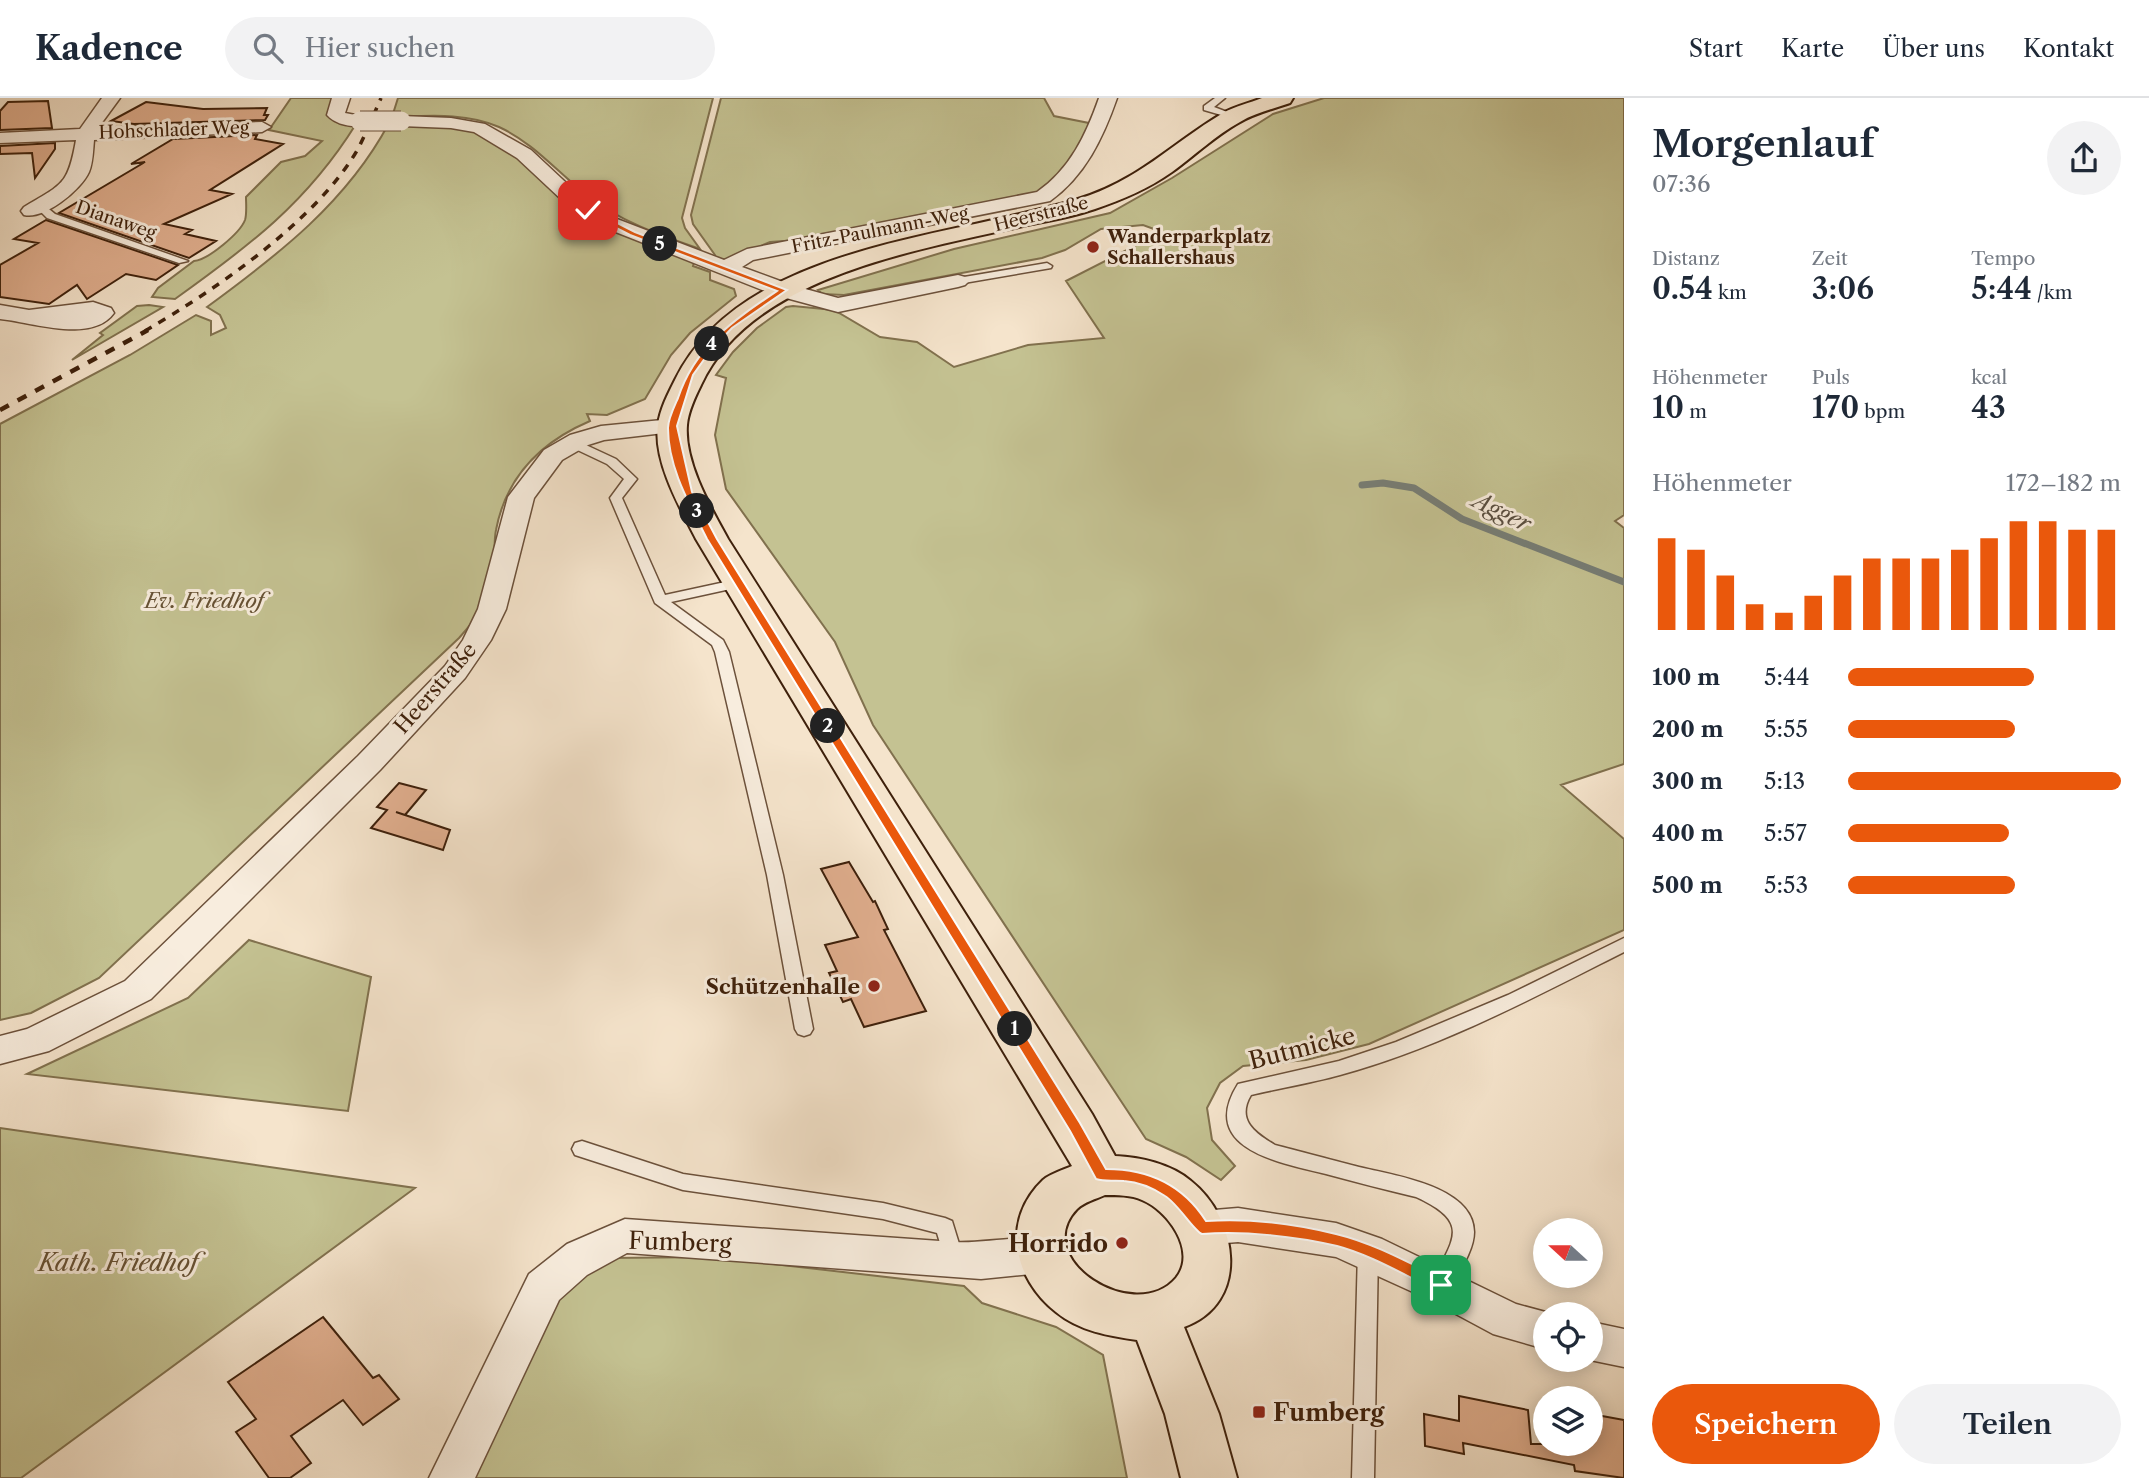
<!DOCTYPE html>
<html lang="de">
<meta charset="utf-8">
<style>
body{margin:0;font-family:"Libre Caslon Text",serif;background:#f2f2f3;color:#1f2937;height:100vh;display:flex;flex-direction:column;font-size:26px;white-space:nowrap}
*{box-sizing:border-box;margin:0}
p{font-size:23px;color:#747a83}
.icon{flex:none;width:38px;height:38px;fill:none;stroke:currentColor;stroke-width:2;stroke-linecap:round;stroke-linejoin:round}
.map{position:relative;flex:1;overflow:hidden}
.drawer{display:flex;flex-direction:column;background:#fff;width:525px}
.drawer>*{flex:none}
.needle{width:46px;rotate:291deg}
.controls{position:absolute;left:1533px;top:1120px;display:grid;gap:14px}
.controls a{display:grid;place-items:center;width:70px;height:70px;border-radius:50%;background:#fff;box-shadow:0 4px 18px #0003;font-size:35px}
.pin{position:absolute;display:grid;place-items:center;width:60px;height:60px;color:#fff;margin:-30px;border-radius:14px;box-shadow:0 4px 10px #0006}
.km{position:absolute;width:35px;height:35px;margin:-18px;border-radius:50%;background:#222;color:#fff;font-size:19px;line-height:35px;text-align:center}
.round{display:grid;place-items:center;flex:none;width:74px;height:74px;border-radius:37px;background:#f2f2f3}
.headline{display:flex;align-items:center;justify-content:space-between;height:119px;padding:0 28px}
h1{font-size:38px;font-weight:600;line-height:52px}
.figures{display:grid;grid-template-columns:repeat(3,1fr);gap:10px;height:119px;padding:7px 28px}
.figures div{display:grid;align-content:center}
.figures b{font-size:30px;font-weight:600}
.figures small{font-size:19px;font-weight:400}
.figures p{font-size:19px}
.chart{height:196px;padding:14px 28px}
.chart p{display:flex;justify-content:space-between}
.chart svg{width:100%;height:126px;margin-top:7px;stroke:#ea580c;stroke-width:6}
.action{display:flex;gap:14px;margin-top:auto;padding:14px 28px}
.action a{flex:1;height:80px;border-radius:42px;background:#ea580c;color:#fff;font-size:28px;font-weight:600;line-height:80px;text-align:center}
.action a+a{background:#f2f2f3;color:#1f2937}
ul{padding:0 28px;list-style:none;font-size:23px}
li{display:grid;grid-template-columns:112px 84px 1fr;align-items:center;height:52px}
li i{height:18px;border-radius:9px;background:#ea580c}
header{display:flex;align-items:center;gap:42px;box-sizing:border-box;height:98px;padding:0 35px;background:#fff;border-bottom:2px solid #e0e1e3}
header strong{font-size:33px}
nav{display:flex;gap:38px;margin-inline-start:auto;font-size:24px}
.search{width:490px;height:63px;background:#f2f2f3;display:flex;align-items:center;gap:18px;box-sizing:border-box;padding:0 24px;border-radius:38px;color:#747a83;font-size:26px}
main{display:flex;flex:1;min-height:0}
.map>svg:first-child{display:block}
</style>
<header>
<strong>Kadence</strong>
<div class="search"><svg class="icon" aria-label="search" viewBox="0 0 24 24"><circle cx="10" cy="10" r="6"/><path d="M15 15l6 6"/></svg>Hier suchen</div>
<nav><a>Start</a><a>Karte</a><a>Über uns</a><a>Kontakt</a></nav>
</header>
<main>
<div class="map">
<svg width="1624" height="1380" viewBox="0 0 1624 1380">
<rect width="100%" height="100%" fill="#f5e4cc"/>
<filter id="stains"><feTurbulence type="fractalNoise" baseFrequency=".00286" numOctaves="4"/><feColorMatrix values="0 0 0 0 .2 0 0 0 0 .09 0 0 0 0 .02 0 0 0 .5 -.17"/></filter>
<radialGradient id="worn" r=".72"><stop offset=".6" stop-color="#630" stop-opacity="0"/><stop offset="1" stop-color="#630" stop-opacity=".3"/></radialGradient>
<!-- green -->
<path fill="#c4c292" stroke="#81714e" stroke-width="2" d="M 291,0 L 336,0 L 329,15 L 356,26 C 307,105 249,148 175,201 L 152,199 L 158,190 L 194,163 C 208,162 240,135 245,122 C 247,116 246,105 246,99 L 281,64 L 305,58 L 322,43 L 269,32 Z
M 398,0 L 713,0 L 682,120 L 685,130 L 700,151 C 660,137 621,124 588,98 C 558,75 534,45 499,29 C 466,14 426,18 392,19 Z
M 721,0 L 1044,0 L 1054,18 L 1099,27 L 1057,91 L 856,138 L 770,144 L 730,161 L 715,162 L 715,157 L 693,126 L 691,117 Z
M 1324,0 L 1624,0 L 1624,417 L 1615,423 L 1624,430 L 1624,666 L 1561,687 L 1624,741 L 1624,832 L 1369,946 L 1306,962 L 1243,968 L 1220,985 L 1207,1010 L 1212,1042 L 1235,1068 L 1221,1082 L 1186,1059 L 1146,1041 L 873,627 L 835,544 L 726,391 L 715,337 L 726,280 L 716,277 L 733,254 L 757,230 L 786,209 L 793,208 L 834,212 L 880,239 L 917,244 L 954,269 L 1028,247 L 1104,240 L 1066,183 L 1162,134 L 1143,127 L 1101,131 L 1065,152 L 1042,160 L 844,197 L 822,196 L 818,192 L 954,151 L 1110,115 L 1172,80 L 1273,16 Z
M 389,25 L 430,25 L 470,32 L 496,43 L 608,130 L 694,164 L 693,168 L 710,174 L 710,182 L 734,191 L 736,198 L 690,235 L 671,257 L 645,301 L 607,317 L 587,316 L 590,323 C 541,344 506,379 496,432 C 493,446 496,461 494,475 C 489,503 477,520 459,540 L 99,880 L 31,915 L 0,922 L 0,326 L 130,257 L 196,217 L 211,223 L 211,237 L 226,230 L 220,217 L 207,209 C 278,157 347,104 389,25 Z
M 149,207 L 163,209 L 72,262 L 103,237 L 100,235 L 137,208 Z
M 249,842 L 371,879 L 348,1013 L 27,976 L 188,900 Z
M 0,1030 L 415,1090 L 21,1380 L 0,1380 Z
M 713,1159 L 964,1188 L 982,1205 L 1056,1229 L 1103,1257 L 1127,1380 L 474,1380 L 553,1197 L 607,1160 Z"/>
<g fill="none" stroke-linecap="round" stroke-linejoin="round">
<!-- stream -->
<path stroke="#777e76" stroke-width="7" d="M 1362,387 L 1383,385 L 1414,390 L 1462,421 L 1624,484"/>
</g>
<!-- building -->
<path fill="#e0ae8e" stroke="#3e200b" stroke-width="2" d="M 48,3 L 52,30 L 0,32 L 0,13 L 8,4 Z
M 146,4 L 203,11 L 267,10 L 264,17 L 268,17 L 265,22 L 134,26 L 111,23 Z
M 257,37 L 255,41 L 283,46 L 210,92 L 232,96 L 164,126 L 192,132 L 185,136 L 216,143 L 189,160 L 59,115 L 145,64 L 131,66 L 173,41 Z
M 55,45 L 55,51 L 35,80 L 32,55 L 0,56 L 0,48 Z
M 46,122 L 178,167 L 156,182 L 126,176 L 87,201 L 77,187 L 49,206 L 0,199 L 0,167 L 38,145 L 14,141 Z
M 399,685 L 426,692 L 405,717 L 396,714 L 450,732 L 443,752 L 371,730 L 387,712 L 377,709 Z
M 849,764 L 873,804 L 875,803 L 888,831 L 884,832 L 926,913 L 864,929 L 851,901 L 843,904 L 829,875 L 837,873 L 825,847 L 858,839 L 821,771 Z
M 323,1219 L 373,1280 L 379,1277 L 399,1301 L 363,1327 L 343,1302 L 291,1338 L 311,1365 L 290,1380 L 269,1380 L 236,1334 L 256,1321 L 228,1284 Z
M 1459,1298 L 1528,1312 L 1531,1346 L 1591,1346 L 1591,1316 L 1624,1322 L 1624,1380 L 1575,1373 L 1574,1367 L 1463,1345 L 1464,1356 L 1425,1348 L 1424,1316 L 1459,1323 Z"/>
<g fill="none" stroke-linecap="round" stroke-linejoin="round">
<!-- lane casing -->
<g stroke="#6c513b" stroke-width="3">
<path id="lane" d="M 1215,0 L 1225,0 L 1214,9 L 1235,17 L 1235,21 L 1204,12 L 1204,8 Z
M 38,107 L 44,107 L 55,116 L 188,163 L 179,165 L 47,120 L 38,111 Z
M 1047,165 L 1052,168 L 1051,170 L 958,186 L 953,183 L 958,180 Z
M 573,341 L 616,361 L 637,381 L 622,400 L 665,497 L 739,481 L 746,485 L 744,488 L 671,504 L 723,542 L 729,554 L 783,777 L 813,931 L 810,936 L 804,938 L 798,936 L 795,931 L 767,777 L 715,554 L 712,547 L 655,505 L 610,400 L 624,381 L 607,366 L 569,348 L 567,345 Z
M 1624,840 L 1624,854 C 1533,900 1439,950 1340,977 C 1311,985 1281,990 1251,997 C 1236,1022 1255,1035 1275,1047 C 1303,1054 1331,1062 1359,1069 C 1392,1077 1474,1088 1474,1134 C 1474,1154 1457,1176 1448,1193 L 1441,1196 L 1434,1193 L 1431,1187 C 1450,1143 1475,1126 1416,1099 C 1386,1092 1356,1084 1326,1076 C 1281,1065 1197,1051 1238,986 L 1339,963 L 1396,944 L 1508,897 Z
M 582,1043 L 683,1076 L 883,1105 L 945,1120 L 952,1123 L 964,1162 L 961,1168 L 954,1171 L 947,1168 L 937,1135 L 883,1121 L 683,1092 L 575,1057 L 572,1051 L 575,1045 Z
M 1368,1144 L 1375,1147 L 1378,1153 L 1374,1380 L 1352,1380 L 1358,1153 L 1361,1147 Z"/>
</g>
<!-- street casing -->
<g stroke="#6c513b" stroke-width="3">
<path id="street" d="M 102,0 L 120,0 L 98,30 L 262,24 L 271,29 L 262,34 L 94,42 C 93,52 93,65 89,74 C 81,92 44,122 24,117 L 21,113 L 24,109 C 62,86 68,88 76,42 L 0,45 L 0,35 L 80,31 Z
M 332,0 L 350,0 L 345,15 L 366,19 L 369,23 L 366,27 C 353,30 336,27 327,17 Z
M 1099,0 L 1117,0 C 1103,40 1085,78 1050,103 L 753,162 L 742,169 L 791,187 L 838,200 L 958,177 L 965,179 L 969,183 L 965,187 L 958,189 L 838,214 L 775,197 L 603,129 L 563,103 L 517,60 L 474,34 L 451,30 L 401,28 L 392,23 L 401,18 L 451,20 L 485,26 L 531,52 L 577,95 L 617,121 L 724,162 L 747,151 L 1037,94 C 1070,71 1086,37 1099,0 Z
M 93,204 L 111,210 L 114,215 C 92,246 31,224 0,221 L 0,207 L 29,212 Z
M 672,321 L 681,323 L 684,328 L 681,333 L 604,342 L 588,347 L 562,362 L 534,400 L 506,511 L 491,542 L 465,580 L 380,672 L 151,901 L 49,953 L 0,966 L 0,938 L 27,931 L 125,883 L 358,658 L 445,568 L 463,542 L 478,511 L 508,399 L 544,352 L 570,337 L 601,328 Z
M 1238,1110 L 1336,1125 L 1382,1141 L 1516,1206 L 1553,1216 L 1545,1216 L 1545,1251 L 1493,1236 L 1426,1200 L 1336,1159 L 1238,1144 L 1202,1147 L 1188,1142 L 1182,1130 L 1188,1118 L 1202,1113 Z
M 625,1121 L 954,1144 C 986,1146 1028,1134 1056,1145 L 1063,1157 L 1056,1169 L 1042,1175 L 981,1181 L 627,1155 L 587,1177 L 559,1202 L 475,1380 L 429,1380 L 529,1176 L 567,1146 Z
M 1591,1224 L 1624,1231 L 1624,1269 L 1590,1262 Z"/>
</g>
<!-- primary casing -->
<g stroke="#3e200b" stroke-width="4">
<path id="primary" d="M 1262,0 L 1293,0 L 1290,5 C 1273,11 1255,15 1240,24 C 1216,37 1194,58 1172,74 C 1148,91 1122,102 1095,111 C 1072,119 1047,123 1023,128 C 918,152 751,178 701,287 C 695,299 688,314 687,327 C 684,364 711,410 728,441 L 1092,1016 L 1115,1058 C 1140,1059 1171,1066 1191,1083 C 1238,1120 1251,1205 1184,1229 L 1219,1316 L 1237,1380 L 1181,1380 L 1165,1316 L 1137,1242 C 1109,1238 1079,1233 1056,1214 C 1013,1180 1001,1122 1043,1082 C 1050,1076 1063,1072 1072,1068 L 696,441 C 680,410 653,363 658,327 C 660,311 668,296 675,282 C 741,147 951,140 1078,101 C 1138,83 1171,46 1223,15 C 1235,8 1250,5 1262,0 ZM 1105,1097 C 1117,1097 1131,1097 1142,1102 C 1167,1112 1198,1153 1176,1180 C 1135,1228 1029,1161 1077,1111 C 1084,1104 1096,1101 1105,1097 Z"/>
</g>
<!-- lane -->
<use href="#lane" fill="#f8edde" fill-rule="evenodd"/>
<!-- street -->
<use href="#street" fill="#f8edde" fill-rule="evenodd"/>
<!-- primary -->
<use href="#primary" fill="#f5e4cc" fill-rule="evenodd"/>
<!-- rail-far1 -->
<path stroke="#3e200b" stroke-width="3.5" stroke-dasharray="8 8" stroke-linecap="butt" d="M 145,233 C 215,192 319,121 359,49 C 367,33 374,16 381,0"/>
<!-- rail -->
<path stroke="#3e200b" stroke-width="4.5" stroke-dasharray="10 10" stroke-linecap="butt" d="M 0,312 L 148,232"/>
<!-- street-bridge casing -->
<g stroke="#6c513b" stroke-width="21" stroke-linecap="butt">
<path id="street-bridge" d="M 360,23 L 401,23"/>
</g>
<!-- street-bridge -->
<use href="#street-bridge" stroke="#f8edde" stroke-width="19"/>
</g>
<!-- route -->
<path fill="#ea580c" stroke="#fff" stroke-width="2" d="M 588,110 L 635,134 L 787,192 L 732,230 L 711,252 L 693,277 L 677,328 L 692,394 L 717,441 L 1080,1025 L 1106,1071 C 1148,1071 1183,1087 1206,1123 C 1248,1120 1295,1126 1336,1136 C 1374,1145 1411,1166 1446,1183 L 1449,1187 L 1446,1192 L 1436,1192 C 1404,1177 1371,1157 1337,1148 C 1295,1138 1245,1133 1202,1136 C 1194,1133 1178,1106 1165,1098 C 1153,1090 1138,1084 1124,1083 C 1114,1082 1105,1084 1096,1081 L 1070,1033 L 707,441 C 690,407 668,370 668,330 C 668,321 674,309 678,300 C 695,248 734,222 777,193 L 630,137 L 585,114 Z"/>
<!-- markers -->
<g fill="#8f2418" stroke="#f8edde" stroke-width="2.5">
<circle cx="1093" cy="149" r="7"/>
<circle cx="874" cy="888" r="7"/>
<circle cx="1122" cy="1145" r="7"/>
<rect x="1252" y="1307" width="14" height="14" rx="3.5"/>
</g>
<g text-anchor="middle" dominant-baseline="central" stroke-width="6" stroke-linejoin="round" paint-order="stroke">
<!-- far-street labels -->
<g font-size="18" fill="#3e200b" stroke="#f8edde">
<text transform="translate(174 32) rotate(-2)">Hohschlader Weg</text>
<text transform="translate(1041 116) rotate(-14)">Heerstraße</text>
<text transform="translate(116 122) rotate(19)">Dianaweg</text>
<text transform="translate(880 132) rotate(-11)">Fritz-Paulmann-Weg</text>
</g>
<!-- far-poi labels -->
<g font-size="18" font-weight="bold" fill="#3e200b" stroke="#f8edde" text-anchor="start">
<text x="1107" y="139">Wanderparkplatz<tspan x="1107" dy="21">Schallershaus</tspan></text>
</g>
<!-- park labels -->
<g font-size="21" font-style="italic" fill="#665134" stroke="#f8edde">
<text x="204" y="502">Ev. Friedhof</text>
</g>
<!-- street labels -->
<g font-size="21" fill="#3e200b" stroke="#f8edde">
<text transform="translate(435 590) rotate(-49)">Heerstraße</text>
</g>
<!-- poi labels -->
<g font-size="21" font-weight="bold" fill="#3e200b" stroke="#f8edde" text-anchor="end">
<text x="860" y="888">Schützenhalle</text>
</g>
<!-- water labels -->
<g font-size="23" font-style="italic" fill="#5a4f41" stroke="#f8edde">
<text transform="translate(1502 414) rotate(26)">Agger</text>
</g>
<!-- near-street labels -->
<g font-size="24" fill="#3e200b" stroke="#f8edde">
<text transform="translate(1302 950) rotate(-14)">Butmicke</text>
<text transform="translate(680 1144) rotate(2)">Fumberg</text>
</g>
<!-- near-poi labels -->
<g font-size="24" font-weight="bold" fill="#3e200b" stroke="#f8edde" text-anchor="end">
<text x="1108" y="1145">Horrido</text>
<text x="1273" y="1314" text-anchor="start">Fumberg</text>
</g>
<!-- near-park labels -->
<g font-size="24" font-style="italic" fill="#665134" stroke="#f8edde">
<text x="118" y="1164">Kath. Friedhof</text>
</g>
</g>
<rect width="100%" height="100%" filter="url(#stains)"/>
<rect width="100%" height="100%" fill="url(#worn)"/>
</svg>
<div class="controls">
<a><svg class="needle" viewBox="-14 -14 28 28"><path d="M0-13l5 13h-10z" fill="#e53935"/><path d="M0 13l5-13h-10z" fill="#747a83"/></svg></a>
<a><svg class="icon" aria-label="locate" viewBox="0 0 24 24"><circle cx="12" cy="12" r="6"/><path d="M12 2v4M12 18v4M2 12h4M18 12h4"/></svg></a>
<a><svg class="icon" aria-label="layers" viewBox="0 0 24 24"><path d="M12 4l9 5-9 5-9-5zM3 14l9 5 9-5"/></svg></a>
</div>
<div class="pin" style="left:1441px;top:1187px;background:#1e9e55"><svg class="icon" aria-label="arrive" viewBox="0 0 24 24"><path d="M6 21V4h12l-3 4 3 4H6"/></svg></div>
<div class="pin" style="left:588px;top:112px;background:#d93025"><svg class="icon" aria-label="check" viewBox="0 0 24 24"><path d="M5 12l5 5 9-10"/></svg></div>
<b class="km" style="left:1015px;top:931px">1</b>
<b class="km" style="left:828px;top:628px">2</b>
<b class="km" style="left:697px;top:413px">3</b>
<b class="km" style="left:712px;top:246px">4</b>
<b class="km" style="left:660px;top:146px">5</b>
</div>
<section class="drawer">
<div class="headline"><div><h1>Morgenlauf</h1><p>07:36</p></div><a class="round"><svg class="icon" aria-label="share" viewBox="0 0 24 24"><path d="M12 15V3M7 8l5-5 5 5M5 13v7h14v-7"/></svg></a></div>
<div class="figures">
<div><p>Distanz</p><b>0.54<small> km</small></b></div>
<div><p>Zeit</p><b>3:06</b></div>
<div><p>Tempo</p><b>5:44<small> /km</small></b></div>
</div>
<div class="figures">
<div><p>Höhenmeter</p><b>10<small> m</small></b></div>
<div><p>Puls</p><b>170<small> bpm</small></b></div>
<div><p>kcal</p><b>43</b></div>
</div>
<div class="chart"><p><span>Höhenmeter</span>172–182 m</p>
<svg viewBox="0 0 160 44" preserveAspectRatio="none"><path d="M5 44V12M15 44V16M25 44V25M35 44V35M45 44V38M55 44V32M65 44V25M75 44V19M85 44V19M95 44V19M105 44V16M115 44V12M125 44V6M135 44V6M145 44V9M155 44V9"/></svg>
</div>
<ul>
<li><b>100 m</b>5:44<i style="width:68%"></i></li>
<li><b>200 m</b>5:55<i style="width:61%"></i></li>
<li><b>300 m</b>5:13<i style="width:100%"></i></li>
<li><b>400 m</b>5:57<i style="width:59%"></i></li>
<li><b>500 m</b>5:53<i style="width:61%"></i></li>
</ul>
<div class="action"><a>Speichern</a><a>Teilen</a></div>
</section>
</main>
